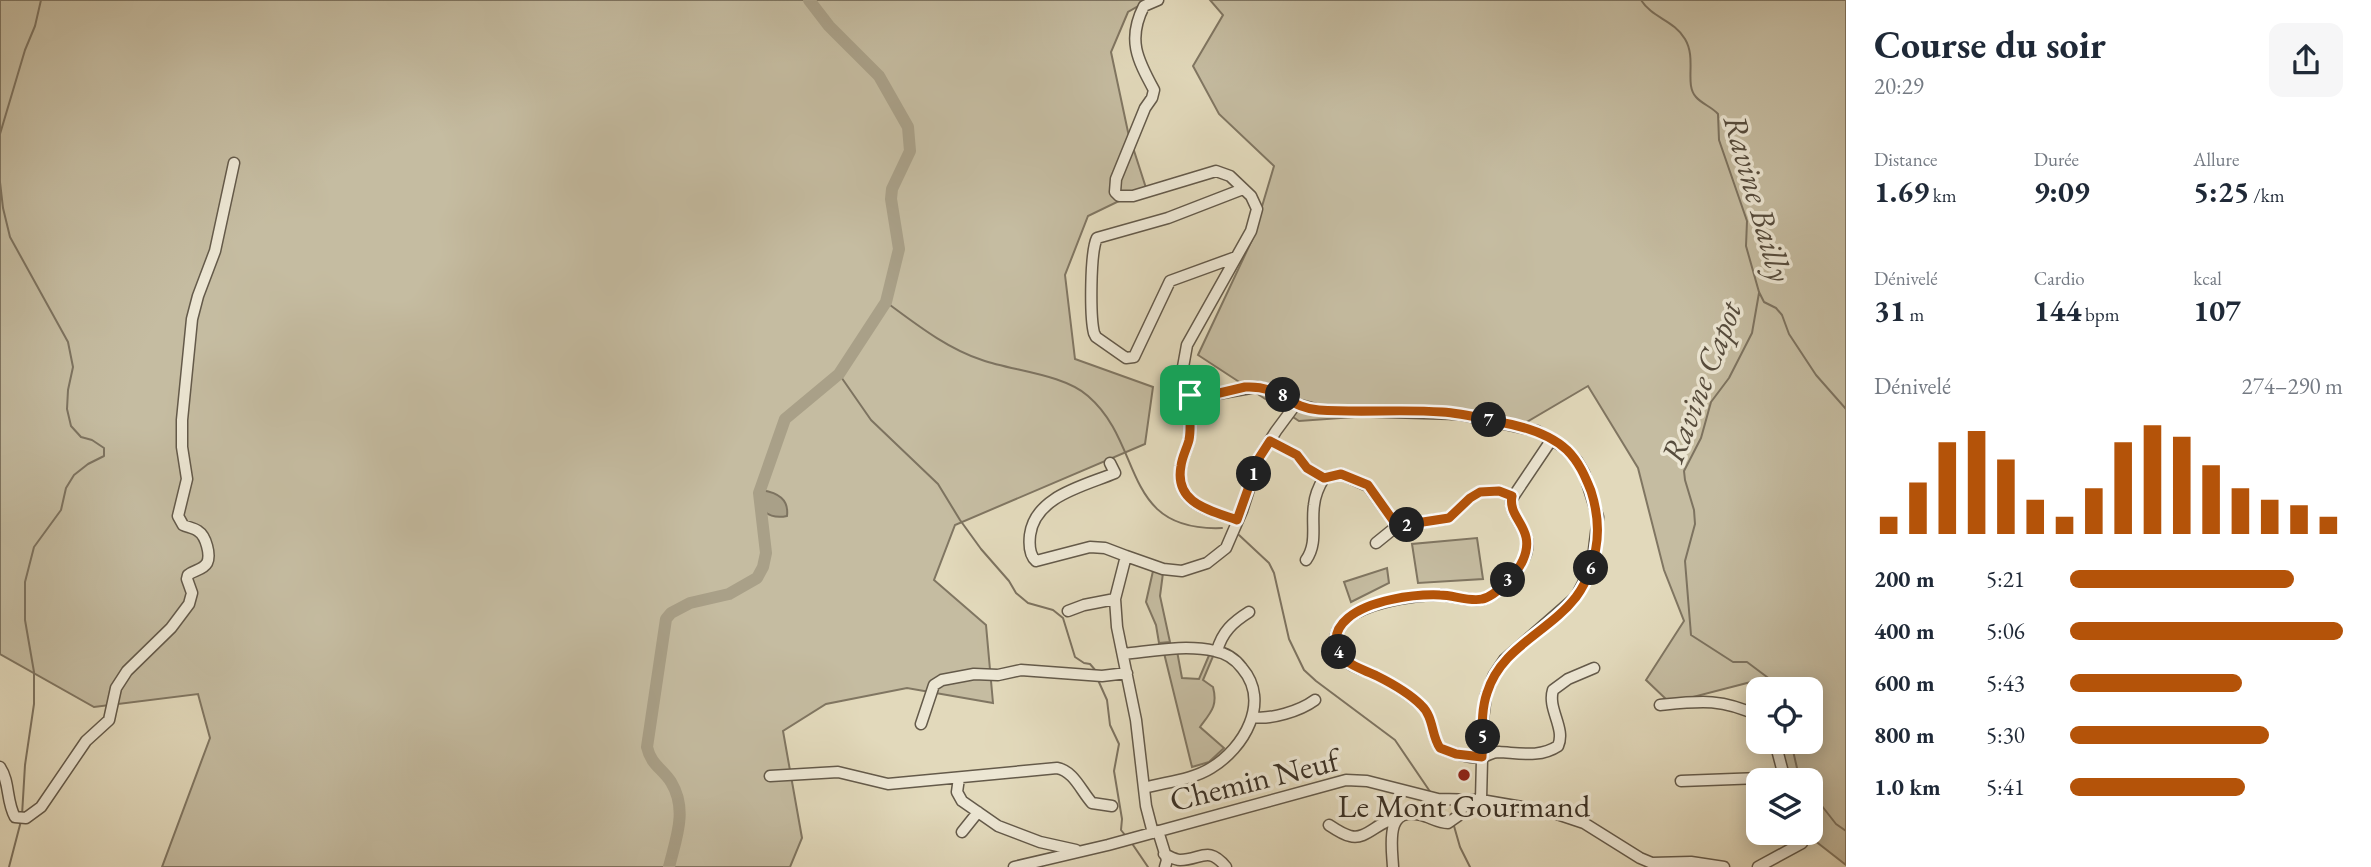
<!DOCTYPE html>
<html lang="fr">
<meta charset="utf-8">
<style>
body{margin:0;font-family:"EB Garamond",serif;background:#f6f6f7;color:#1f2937;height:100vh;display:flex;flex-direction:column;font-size:26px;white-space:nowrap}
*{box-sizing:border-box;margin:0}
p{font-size:23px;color:#747a83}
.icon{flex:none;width:38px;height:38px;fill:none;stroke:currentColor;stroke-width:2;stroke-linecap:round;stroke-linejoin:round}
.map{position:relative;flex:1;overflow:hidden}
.details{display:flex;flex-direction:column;background:#fff;width:525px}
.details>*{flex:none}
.buttons{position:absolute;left:1746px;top:677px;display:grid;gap:14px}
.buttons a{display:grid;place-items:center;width:77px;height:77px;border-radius:14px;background:#fff;box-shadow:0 4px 18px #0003;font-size:35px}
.pin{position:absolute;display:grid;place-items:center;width:60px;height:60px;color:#fff;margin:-30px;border-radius:14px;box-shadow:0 4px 10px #0006}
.km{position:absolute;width:35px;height:35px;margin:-18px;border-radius:50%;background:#222;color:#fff;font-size:19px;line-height:35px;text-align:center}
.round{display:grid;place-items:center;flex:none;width:74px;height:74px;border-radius:14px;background:#f6f6f7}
.headline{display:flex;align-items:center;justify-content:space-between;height:119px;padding:0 28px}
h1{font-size:38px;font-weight:700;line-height:52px}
.stats{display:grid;grid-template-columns:repeat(3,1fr);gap:10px;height:119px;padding:7px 28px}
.stats div{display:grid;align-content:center}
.stats b{font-size:30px;font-weight:700}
.stats small{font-size:19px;font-weight:400}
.stats p{font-size:19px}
.chart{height:196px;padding:14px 28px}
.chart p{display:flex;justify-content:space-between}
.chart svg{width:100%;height:126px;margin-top:7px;stroke:#b45309;stroke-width:6}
ul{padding:0 28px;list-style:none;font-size:23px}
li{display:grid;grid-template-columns:112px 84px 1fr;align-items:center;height:52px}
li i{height:18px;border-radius:9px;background:#b45309}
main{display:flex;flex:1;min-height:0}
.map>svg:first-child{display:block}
</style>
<main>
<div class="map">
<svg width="1846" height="867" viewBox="0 0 1846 867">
<rect width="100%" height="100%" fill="#e2d9bb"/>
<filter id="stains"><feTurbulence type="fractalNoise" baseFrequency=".00286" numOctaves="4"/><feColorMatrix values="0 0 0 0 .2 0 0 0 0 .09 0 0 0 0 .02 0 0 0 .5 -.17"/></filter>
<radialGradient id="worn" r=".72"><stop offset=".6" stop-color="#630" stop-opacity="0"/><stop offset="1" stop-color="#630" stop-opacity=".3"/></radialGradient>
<!-- green -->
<path fill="#c5bca1" stroke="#807662" stroke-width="2" d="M 0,0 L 1149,0 L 1128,12 L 1111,52 L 1128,132 L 1146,188 L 1088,216 L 1065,275 L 1075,359 L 1153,387 L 1145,444 L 955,525 L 934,580 L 986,625 L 993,703 L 907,688 L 826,704 L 783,731 L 802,838 L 790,867 L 162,867 L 210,738 L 198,694 L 94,707 L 0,654 Z
M 1210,0 L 1846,0 L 1846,865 L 1805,833 L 1811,833 L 1811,780 L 1787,780 L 1787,768 L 1776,742 L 1811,742 L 1811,690 L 1759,690 L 1759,699 L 1751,682 L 1670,703 L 1646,680 L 1684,621 L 1664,570 L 1638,468 L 1588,386 L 1520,426 L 1397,414 L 1299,421 L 1198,355 L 1252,240 L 1274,166 L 1219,114 L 1193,66 L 1223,15 Z
M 1477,538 L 1483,579 L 1418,583 L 1412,544 Z
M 1387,568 L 1389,583 L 1351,602 L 1344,582 Z
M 1153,571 L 1163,573 L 1160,596 L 1170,642 L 1159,643 L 1156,625 L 1146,602 Z
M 1177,651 L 1182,678 L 1199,679 L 1210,653 L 1214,654 L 1203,680 L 1213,687 C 1218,706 1211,712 1200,727 L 1224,748 L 1209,762 L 1192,767 L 1164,653 Z"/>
<!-- water -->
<path fill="#a9a088" stroke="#7d7360" stroke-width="2" d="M 762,490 C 778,493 789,499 787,516 C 769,520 756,509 756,491 Z"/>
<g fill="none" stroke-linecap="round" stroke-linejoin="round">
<!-- stream -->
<path stroke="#7d7360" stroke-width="2" d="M 1641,0 C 1652,18 1674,20 1685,39 C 1697,59 1684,84 1696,97 C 1702,104 1712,107 1718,114 L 1719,140 L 1747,221 L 1746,246 L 1759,292 L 1764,302 L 1776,308 L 1782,315 L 1789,334 L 1816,375 L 1846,409
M 0,134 L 25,50 L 35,26 L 41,0
M 0,182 L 3,208 L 10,237 L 68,342 L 73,367 L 68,390 L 67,409 L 71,426 L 81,437 L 92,440 L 104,448 L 104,456 L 88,464 L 74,475 L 66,488 L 61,510 L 34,547 L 25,582 L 25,620 L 34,672 L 34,704 L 25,765 L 22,815
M 1759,293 L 1752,333 L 1729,378 L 1711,402 L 1701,438 L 1684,471 L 1685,480 L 1694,510 L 1695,524 L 1685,561 L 1691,635 L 1733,662 L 1747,662 L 1771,680 L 1768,690
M 886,302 C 916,324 946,348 982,360 C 1013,371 1063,374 1088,396 C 1145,445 1120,532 1222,528
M 839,374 L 871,420 L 938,484 L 960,520 L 981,549 L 1009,581 L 1016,593 L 1028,603 L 1053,610 L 1063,618 L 1075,657 L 1084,663 L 1090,664 L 1096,671
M 1239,535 L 1269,563 L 1274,573 L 1289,639 L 1304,670 L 1316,681 L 1395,740 L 1431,793
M 1098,680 L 1107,700 L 1110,725 L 1119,744 L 1114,771 L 1122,819 L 1121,830 L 1125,835
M 1791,742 L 1797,768 L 1805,780
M 1811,792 L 1836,824 L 1846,831
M 1438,804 L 1444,815
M 1454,826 L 1460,847 L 1470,867
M 1131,842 L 1148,867
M 9,867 L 21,821"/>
<!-- river -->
<path stroke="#a9a088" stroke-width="12" d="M 669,867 C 676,838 688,810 671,782 C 662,768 651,765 647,747 L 666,619 L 671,613 L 690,603 L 729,594 L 757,578 L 763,567 L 766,553 L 759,493 L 785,419 L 839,374 L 886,302 L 899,249 L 891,199 L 892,189 L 910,151 L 908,127 L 879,76 L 829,26 L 809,0"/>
<!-- minor casing -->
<g stroke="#645a4a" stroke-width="13">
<path id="minor" d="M 1158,0 L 1144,6 C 1127,39 1137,59 1154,90 L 1152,98 L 1145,108 L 1116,179 L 1115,192 L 1119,196 L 1133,196 L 1216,171 L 1230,176 L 1251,196 L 1257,209 L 1251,231 L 1187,345 L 1183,367 L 1187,392 L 1190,395
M 1236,257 L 1170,281 L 1134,357 L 1126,358 L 1096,337 L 1094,333 C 1090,317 1090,252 1097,238 L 1168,218 L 1243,189
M 1190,395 L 1211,395 L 1256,387 L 1277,391 L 1296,404 L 1319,410 L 1458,414 L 1537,431 L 1565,448 L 1577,461 L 1584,473 L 1598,517 L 1592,566 L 1576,597 L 1504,660 L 1494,675 L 1486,695 L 1483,719 L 1481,800
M 1190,395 C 1188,410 1192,425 1189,440 C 1187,449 1182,457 1181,466 C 1174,504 1209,510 1237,520
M 1552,439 L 1511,500 C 1511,518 1530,529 1527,549 C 1525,565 1499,595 1483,599 C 1471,602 1454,596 1441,595 C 1415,594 1320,606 1338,650 C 1344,666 1363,669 1377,676 C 1391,683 1409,694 1421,705 C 1434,717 1431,735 1440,748 C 1452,753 1471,759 1483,757 C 1489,755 1492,752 1499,752 C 1519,753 1540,758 1558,746 C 1566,728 1547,709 1553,690 L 1568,679 L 1594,668
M 1270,441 L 1297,455 L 1307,468 L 1324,478 L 1341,474 L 1368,486 L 1397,526
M 1110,463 L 1115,473 C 1084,486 1035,496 1030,535 C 1029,544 1029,555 1036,561 L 1090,547 L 1105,548 L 1126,556
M 1376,543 L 1397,526 L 1449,518 L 1470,498 L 1480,492 L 1499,491 L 1512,496
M 1306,560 C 1318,543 1311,524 1314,505 C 1315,495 1319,486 1324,478
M 1068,611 L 1084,605 L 1115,599
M 1217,651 C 1222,632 1233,622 1249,612
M 1124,654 C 1153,651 1185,644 1215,651 C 1226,653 1236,660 1242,668 C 1271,702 1244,748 1211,768 C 1192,780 1165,782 1144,788
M 1660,705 C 1700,701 1721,698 1759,716
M 1252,717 C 1271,720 1300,711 1315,700
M 921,724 L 934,685 L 942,680 L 974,674 L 998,675 L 1021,670 L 1102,676 L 1127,673
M 1775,742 L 1785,780
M 0,767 C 10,782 6,801 15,817 L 26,818 L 41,807 L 86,741 L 109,720 L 116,688 L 127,671 L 171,628 L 189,604 L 192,593 L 187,579 L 188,575 C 194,570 203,570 207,563 C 211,555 206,536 198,531 C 194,528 187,527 183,525 L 178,516 L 187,479 L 182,447 L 182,420 L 192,319 L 198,296 L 215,251 L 234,163
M 770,776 L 838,772 L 888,784 L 1057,768 C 1074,771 1081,791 1092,803 L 1112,806
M 959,778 L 957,792 L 962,801 L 998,826 L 1040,842 L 1076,850
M 1681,781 L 1784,777
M 1329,825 C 1335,829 1342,834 1350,836 C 1367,841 1379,819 1398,819
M 1158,831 L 1167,860 L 1165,867
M 962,832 L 978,812
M 1153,833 L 1146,806 L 1136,720 L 1117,627 L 1115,599 L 1126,556 L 1163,569 L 1182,571 L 1207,563 L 1226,548 L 1242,511 L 1259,458 L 1276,431 L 1296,404
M 1164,854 C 1169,856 1175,860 1180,860 C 1201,860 1208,845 1226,867
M 1014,867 L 1108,845 L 1346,780 L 1367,781 L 1438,799 L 1481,800 L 1551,812 L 1584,823 L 1640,858 L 1652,863 L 1691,862 L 1724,867
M 1393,867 C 1392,846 1384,806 1421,815 C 1430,817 1438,823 1448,823 L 1458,816 L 1466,800
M 1758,867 L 1802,843 L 1808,833"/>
</g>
<!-- minor -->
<use href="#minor" stroke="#ece6d3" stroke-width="10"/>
</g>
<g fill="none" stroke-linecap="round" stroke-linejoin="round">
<!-- route casing -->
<g stroke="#fff" stroke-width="14">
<path id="route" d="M 1245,387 C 1282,385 1287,408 1319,410 C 1360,413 1401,409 1442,412 C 1461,413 1480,418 1499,422 C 1523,426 1549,433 1567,450 C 1579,462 1585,476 1591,491 C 1599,516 1600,544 1590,569 C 1587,579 1582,589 1576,597 C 1548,633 1501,647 1487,693 C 1480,713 1483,737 1482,757 L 1456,754 L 1440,748 C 1431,735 1434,717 1421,705 C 1410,694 1391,683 1377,676 C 1361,668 1335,663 1336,640 C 1336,631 1342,623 1348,618 C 1369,600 1414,594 1440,595 C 1453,595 1470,602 1482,599 C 1495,597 1518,572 1523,560 C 1537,528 1507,519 1512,496 L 1499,491 L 1480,492 L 1470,498 L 1449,518 L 1397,526 L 1368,485 L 1341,474 L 1324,478 L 1307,468 L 1297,455 L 1270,441 L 1259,458 L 1237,520 C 1209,510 1174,503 1181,466 C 1182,457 1187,448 1189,440 C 1192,425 1188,410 1190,395 L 1211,395 Z"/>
</g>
<!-- route -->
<use href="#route" stroke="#b45309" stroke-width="9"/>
</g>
<!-- markers -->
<circle fill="#8f2418" stroke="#ece6d3" stroke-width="2.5" cx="1464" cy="775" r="7"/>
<g text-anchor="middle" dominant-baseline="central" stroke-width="7" stroke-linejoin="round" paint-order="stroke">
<!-- street labels -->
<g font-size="32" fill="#3a3024" stroke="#ece6d3">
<text transform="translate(1254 780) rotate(-14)">Chemin Neuf</text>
</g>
<!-- poi labels -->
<g font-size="32" fill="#3a3024" stroke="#ece6d3">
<text x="1464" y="806">Le Mont Gourmand</text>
</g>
<!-- water labels -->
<g font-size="33" font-style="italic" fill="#564c3d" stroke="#ece6d3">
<text transform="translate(1758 198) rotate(74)">Ravine Bailly</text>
<text transform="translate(1701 382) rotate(-69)">Ravine Capot</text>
</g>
</g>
<rect width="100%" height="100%" filter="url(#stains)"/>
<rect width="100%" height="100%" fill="url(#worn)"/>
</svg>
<div class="buttons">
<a><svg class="icon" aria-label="locate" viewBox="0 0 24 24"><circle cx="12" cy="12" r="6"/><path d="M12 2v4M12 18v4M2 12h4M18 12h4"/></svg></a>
<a><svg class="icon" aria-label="layers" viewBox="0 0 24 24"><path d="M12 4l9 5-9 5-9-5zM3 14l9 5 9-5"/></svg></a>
</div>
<div class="pin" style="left:1190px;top:395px;background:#1e9e55"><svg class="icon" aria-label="arrive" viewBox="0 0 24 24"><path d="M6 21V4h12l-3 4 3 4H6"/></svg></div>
<b class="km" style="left:1254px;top:474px">1</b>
<b class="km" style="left:1407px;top:525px">2</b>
<b class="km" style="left:1508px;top:580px">3</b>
<b class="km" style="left:1339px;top:652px">4</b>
<b class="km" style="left:1483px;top:737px">5</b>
<b class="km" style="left:1591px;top:568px">6</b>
<b class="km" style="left:1489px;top:420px">7</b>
<b class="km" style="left:1283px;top:395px">8</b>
</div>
<section class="details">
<div class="headline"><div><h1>Course du soir</h1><p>20:29</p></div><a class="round"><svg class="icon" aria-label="share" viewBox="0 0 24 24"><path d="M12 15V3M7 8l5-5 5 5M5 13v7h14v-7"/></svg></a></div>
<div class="stats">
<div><p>Distance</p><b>1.69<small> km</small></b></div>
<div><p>Durée</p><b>9:09</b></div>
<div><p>Allure</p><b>5:25<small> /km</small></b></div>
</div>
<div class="stats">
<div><p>Dénivelé</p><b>31<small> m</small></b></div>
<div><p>Cardio</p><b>144<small> bpm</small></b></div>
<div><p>kcal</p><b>107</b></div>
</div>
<div class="chart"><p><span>Dénivelé</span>274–290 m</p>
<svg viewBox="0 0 160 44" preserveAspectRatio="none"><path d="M5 44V38M15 44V26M25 44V12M35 44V8M45 44V18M55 44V32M65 44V38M75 44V28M85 44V12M95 44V6M105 44V10M115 44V20M125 44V28M135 44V32M145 44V34M155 44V38"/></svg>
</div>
<ul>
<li><b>200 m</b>5:21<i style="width:82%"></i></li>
<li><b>400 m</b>5:06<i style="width:100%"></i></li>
<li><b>600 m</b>5:43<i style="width:63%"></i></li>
<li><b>800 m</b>5:30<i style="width:73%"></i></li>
<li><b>1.0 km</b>5:41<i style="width:64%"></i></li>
</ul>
</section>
</main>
